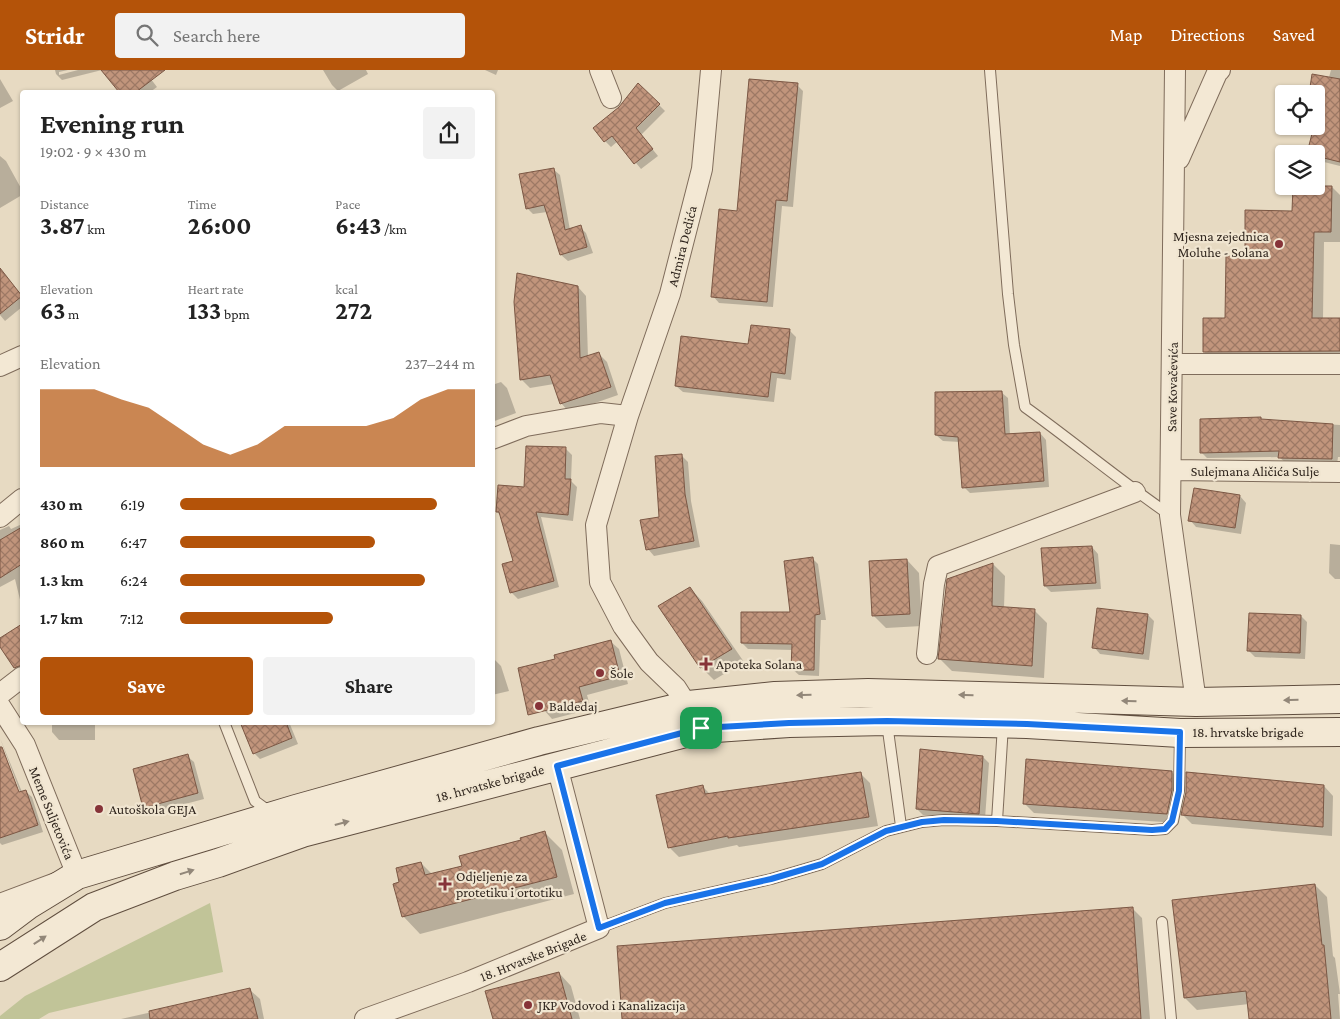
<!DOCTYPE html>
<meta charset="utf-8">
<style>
body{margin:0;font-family:"Crimson Pro",serif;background:#f2f2f2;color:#222;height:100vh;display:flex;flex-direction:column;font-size:19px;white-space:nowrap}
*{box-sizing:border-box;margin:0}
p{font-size:16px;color:#767676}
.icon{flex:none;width:28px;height:28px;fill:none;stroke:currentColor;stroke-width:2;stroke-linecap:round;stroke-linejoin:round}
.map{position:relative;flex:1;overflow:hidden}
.drawer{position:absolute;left:20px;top:20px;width:475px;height:635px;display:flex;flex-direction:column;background:#fff;border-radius:5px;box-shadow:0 1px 4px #0004}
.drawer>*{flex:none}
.tools{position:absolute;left:1275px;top:15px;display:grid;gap:10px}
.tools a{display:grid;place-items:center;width:50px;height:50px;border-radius:5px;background:#fff;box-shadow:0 1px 4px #0004;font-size:25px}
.pin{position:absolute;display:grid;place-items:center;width:42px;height:42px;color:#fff;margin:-21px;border-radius:10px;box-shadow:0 2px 8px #0006}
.round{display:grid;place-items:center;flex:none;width:52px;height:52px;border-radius:5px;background:#f2f2f2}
.head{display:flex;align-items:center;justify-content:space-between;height:85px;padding:0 20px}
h1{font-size:28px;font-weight:700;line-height:38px}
.stats{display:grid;grid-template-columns:repeat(3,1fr);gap:8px;height:85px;padding:5px 20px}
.stats div{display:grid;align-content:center}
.stats b{font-size:25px;font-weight:700}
.stats small{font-size:14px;font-weight:400}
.stats p{font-size:14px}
.chart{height:140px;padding:10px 20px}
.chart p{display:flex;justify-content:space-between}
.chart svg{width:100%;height:90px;margin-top:5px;fill:#b45309;opacity:.7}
.primary-button{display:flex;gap:10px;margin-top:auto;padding:10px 20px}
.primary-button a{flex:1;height:58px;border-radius:5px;background:#b45309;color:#fff;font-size:20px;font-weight:700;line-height:58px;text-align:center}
.primary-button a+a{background:#f2f2f2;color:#222}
ul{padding:0 20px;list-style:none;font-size:16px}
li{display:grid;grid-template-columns:80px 60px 1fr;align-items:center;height:38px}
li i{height:12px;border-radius:6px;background:#b45309}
header{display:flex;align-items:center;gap:30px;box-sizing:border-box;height:70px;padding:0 25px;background:#b45309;color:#fff}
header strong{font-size:24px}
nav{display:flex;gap:28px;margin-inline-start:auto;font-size:18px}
.search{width:350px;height:45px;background:#f2f2f2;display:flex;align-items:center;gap:12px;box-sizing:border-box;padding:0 18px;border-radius:5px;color:#767676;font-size:19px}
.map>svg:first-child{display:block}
</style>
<header>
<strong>Stridr</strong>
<div class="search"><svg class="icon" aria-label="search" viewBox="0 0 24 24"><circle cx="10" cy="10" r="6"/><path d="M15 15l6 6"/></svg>Search here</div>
<nav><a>Map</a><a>Directions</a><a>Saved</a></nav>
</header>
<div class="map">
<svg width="1340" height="949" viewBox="0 0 1340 949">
<defs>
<pattern id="building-cross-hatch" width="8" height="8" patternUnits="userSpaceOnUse" patternTransform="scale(1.25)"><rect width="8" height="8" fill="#c1957c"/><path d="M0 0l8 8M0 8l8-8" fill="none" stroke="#9d7965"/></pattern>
</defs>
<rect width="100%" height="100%" fill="#e7dac2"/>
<!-- green -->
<path fill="#c1c498" d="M 210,833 L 223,902 L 49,943 L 39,949 L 0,949 L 0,946 L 25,926 Z"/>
<!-- shadow -->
<path fill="#0003" d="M 55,0 L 68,0 L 59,2 L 59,5 L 78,0 L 102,0 L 62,10 L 56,4 Z
M 103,0 L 144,0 L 157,17 L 150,22 L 121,22 Z
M 323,0 L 366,0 L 368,4 L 338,21 L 332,15 Z
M 485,0 L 498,0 L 496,5 Z
M 1331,0 L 1340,0 L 1340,96 L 1316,90 L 1316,84 L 1308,83 Z
M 0,9 L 13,31 L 0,38 Z
M 639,15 L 665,41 L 641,65 L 658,86 L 641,99 L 618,71 L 611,77 L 605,71 L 620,38 Z
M 797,15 L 803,21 L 793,137 L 782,136 L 773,237 L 719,233 L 713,226 L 738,142 Z
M 0,86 L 6,91 L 22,120 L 22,125 L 0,138 Z
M 553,99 L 560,105 L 570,160 L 580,157 L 586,163 L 593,183 L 568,191 L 561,185 L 547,142 L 533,144 L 527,138 Z
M 1332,117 L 1340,125 L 1340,172 L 1324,172 L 1323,249 L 1340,249 L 1340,292 L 1215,292 L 1204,282 L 1226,249 L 1246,187 L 1293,142 Z
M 0,205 L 8,209 L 22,226 L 22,237 L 5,251 L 0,245 Z
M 578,217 L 586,226 L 588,287 L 599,284 L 607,292 L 618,325 L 569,342 L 561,333 L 554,314 L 530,318 L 521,309 Z
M 790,261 L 796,267 L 791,310 L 777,308 L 774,332 L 683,322 L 676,316 L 750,275 Z
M 501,312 L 507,318 L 516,343 L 492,352 L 492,315 Z
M 1001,322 L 1008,328 L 1010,365 L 1040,363 L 1046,370 L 1049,417 L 970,423 L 964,417 L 960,372 L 943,371 L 936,365 Z
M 1262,350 L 1340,355 L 1340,387 L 1338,387 L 1337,395 L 1286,393 L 1279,387 L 1207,388 L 1201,382 Z
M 566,379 L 572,385 L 571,411 L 577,417 L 573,451 L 541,447 L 559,517 L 518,529 L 511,522 L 514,492 L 501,446 L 497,442 L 525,419 Z
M 682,386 L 688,392 L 691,431 L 700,477 L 654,486 L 648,479 Z
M 1240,426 L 1246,433 L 1241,464 L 1196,457 L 1190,450 Z
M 22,454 L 22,538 L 15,509 L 0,517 L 0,460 L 9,456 L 11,459 Z
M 1330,474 L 1340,475 L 1340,509 L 1335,509 L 1329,503 Z
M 1092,477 L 1098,484 L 1101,519 L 1051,522 L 1045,516 Z
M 812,488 L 818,494 L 826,550 L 821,550 L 819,606 L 799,605 L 792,599 L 793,580 L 748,579 L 742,573 L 792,544 Z
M 907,490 L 919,503 L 922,556 L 886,558 L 873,545 Z
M 993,494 L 1005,506 L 1004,538 L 1034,540 L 1047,553 L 1044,608 L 952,601 L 939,588 Z
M 690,518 L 702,531 L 744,592 L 714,610 L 701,597 Z
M 1148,545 L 1154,551 L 1149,590 L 1100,584 L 1094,577 Z
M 1301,546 L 1307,552 L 1305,589 L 1255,587 L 1249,581 Z
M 22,566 L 22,599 L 19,601 L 13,595 L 0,575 L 0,571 Z
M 610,571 L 619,579 L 628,614 L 587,625 L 591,639 L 552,649 L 544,640 L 556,590 Z
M 492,590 L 495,590 L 501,596 L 509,621 L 492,625 Z
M 52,652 L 95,652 L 95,670 L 59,670 L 52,662 Z
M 241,652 L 289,652 L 298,674 L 260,689 L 254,683 Z
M 0,668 L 22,722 L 25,721 L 32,727 L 43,762 L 2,775 L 0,773 L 0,676 L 20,728 L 22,727 Z
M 187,686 L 194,692 L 204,729 L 151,743 L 144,737 Z
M 983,687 L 989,693 L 985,749 L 923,745 L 917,739 Z
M 1172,702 L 1181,712 L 1177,753 L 1034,743 L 1024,733 Z
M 860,703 L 870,713 L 878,756 L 739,777 L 737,775 L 679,787 L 670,778 L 658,726 L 702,716 L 711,725 Z
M 1324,716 L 1333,726 L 1332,766 L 1192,754 L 1183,745 Z
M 545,763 L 562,780 L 574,824 L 420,864 L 403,846 L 421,793 L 432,804 L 463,796 L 522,770 Z
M 1315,815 L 1327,827 L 1333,886 L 1335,888 L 1340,924 L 1338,924 L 1340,949 L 1251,949 L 1249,934 L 1197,940 L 1185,928 Z
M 1132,838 L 1142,848 L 1150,949 L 624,949 Z
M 559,903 L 571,916 L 580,949 L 494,949 Z
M 250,920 L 260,929 L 264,949 L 121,949 Z"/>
<!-- building -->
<path fill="url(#building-cross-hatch)" stroke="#7b5744" d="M 101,0 L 165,0 L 136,22 L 119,22 Z
M 1312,4 L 1340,9 L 1340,92 L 1316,86 L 1316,84 L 1307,83 L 1314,56 L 1316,56 L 1316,24 L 1309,24 Z
M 749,9 L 798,13 L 787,131 L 776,130 L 767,232 L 711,227 L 719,139 L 737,141 Z
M 638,13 L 660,34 L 636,58 L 653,79 L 634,94 L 612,66 L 604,72 L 593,58 L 619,37 Z
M 554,98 L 565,160 L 581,155 L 587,177 L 560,185 L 544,135 L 526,139 L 519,104 Z
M 1293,116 L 1332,116 L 1331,162 L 1314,162 L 1312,248 L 1340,248 L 1340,281 L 1203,282 L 1203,248 L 1225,248 L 1226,186 L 1245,186 L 1245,140 L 1292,141 Z
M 0,198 L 22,226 L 0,244 Z
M 517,203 L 578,216 L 580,288 L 599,282 L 611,317 L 560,334 L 550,305 L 520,310 L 514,232 Z
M 751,255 L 790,259 L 785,304 L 771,302 L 768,327 L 675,316 L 681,266 L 748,274 Z
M 1002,321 L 1005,364 L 1040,362 L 1044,411 L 962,418 L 958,367 L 935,365 L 935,322 Z
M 1261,347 L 1261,349 L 1333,354 L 1332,389 L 1278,388 L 1279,381 L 1200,383 L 1200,349 Z
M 526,376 L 566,377 L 565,409 L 571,409 L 568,445 L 536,442 L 554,511 L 510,523 L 502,494 L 513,491 L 499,442 L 496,442 L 498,415 L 524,417 Z
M 682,384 L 685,424 L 694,471 L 646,480 L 640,450 L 659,447 L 655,386 Z
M 1194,418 L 1240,425 L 1235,458 L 1188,451 Z
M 22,457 L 22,494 L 0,508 L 0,470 Z
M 1092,476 L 1096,513 L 1044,516 L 1041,478 Z
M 813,487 L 820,544 L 815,545 L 814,600 L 791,600 L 792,574 L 741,573 L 741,542 L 790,542 L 784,491 Z
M 907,489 L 910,544 L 872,546 L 869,491 Z
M 993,493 L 992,536 L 1035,539 L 1032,596 L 938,589 L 947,509 Z
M 690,517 L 732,579 L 700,598 L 658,536 Z
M 1097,538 L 1148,544 L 1143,584 L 1092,578 Z
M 1249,543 L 1301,545 L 1300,583 L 1247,581 Z
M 22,554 L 22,595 L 14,598 L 0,577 L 0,568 Z
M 611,570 L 620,606 L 579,617 L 583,631 L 528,645 L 518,598 L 555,589 L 554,585 Z
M 240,652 L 286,652 L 292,668 L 253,684 Z
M 0,677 L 2,677 L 19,722 L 26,720 L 38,755 L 0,768 Z
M 920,679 L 983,686 L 979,744 L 916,739 Z
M 188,684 L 198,723 L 143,738 L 133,699 Z
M 1026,689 L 1172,701 L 1172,720 L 1167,744 L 1023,734 Z
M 861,702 L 869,747 L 728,768 L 728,766 L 668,778 L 656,725 L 703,715 L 705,724 Z
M 1186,702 L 1324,715 L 1323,757 L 1181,745 L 1186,722 Z
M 545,761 L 557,807 L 402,847 L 393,814 L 399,812 L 396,798 L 421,792 L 425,805 L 462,796 L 459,786 L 521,770 L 520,768 Z
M 1315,814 L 1322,875 L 1324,875 L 1331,949 L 1249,949 L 1246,921 L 1184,928 L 1172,830 Z
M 1133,837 L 1141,949 L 622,949 L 617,876 Z
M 559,902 L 572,949 L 493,949 L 485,921 Z
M 250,918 L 258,949 L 150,949 L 149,941 Z"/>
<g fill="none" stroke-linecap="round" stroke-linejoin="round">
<!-- lane casing -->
<g stroke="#7f6c5b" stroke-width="12">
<path id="lane" d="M 990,0 L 1008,224 L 1014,275 L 1025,337 C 1074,372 1120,411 1170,445
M 224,652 L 255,731 L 270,742
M 887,653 L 901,756
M 997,751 L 1003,655
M 1162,852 L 1171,949
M 599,858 L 665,833 L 771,809 L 822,794 L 886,761 L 922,752 L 944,750 L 997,751 L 1152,760 L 1165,759 L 1173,751 L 1179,721 L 1180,664"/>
</g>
<!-- street casing -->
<g stroke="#7f6c5b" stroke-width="22">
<path id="street" d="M 600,0 L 611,28
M 1175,0 L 1170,445 L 1196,632
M 1179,89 L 1217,3 L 1220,0
M 1172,294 L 1340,294
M 0,296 L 22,286
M 492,369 L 526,356 L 601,343 L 628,346
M 1171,400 L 1340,402
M 0,447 L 22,429
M 927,584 L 934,514 L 938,496 L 1135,422
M 0,624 L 22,607
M 0,636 L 25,675 L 77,805 L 0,834
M 694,646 L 676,618 L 649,592 L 623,556 L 600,512 L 596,455 L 628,346 L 670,224 L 702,99 L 711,0
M 365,949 L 468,912 L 599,858 L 557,696"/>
</g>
<!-- secondary casing -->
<g stroke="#604e3f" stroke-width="30">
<path id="secondary" d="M 0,856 L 28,835 L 77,805 L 296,739 L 539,671 L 689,635 L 775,626 L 868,623 L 1196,632 L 1340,629
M 0,897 L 94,837 L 175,806 L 218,793 L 302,763 L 701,659 L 789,653 L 887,651 L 1027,654 L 1180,663 L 1340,662"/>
</g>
<!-- lane -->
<use href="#lane" stroke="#f3e8d4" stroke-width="10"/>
<!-- street -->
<use href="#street" stroke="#f3e8d4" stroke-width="20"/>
<!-- secondary -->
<use href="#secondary" stroke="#f3e8d4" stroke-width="28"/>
</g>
<!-- one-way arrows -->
<defs><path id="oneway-solid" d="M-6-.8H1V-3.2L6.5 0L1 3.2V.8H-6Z" transform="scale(1.25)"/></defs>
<g fill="#928779">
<use href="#oneway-solid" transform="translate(804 625) rotate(178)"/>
<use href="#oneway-solid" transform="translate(966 625) rotate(-178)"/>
<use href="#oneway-solid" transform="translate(1291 630) rotate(179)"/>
<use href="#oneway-solid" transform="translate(1129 631) rotate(-178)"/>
<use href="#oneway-solid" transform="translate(342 753) rotate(-15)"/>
<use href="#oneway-solid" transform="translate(187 802) rotate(-17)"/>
<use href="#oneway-solid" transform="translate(40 870) rotate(-33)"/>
</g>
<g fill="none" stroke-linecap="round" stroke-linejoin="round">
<!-- route casing -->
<g stroke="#fff" stroke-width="10">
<path id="route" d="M 887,651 L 1027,654 L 1180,662 L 1179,721 L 1172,751 L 1165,759 L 1152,760 L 997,751 L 944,750 L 922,752 L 886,761 L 822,794 L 771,809 L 665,833 L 599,858 L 557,696 L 701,658 L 789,653 Z"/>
</g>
<!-- route -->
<use href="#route" stroke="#1a73e8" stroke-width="6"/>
</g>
<!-- markers -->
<g fill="#863338" stroke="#f0e5d0" stroke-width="2">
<circle cx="1279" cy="174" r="5"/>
<path d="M703.5 586.5h5v5h5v5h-5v5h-5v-5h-5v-5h5z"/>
<circle cx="600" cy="603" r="5"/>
<circle cx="539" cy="636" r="5"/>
<circle cx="99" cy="739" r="5"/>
<path d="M442.5 806.5h5v5h5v5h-5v5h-5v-5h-5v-5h5z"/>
<circle cx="528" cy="935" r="5"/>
</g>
<g text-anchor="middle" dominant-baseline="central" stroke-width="4.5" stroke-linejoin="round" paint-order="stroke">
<!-- poi labels -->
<g font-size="14" fill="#30261e" stroke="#f0e5d0" text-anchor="start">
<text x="1269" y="166" text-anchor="end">Mjesna zejednica<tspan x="1269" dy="16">Moluhe - Solana</tspan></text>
<text x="716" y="594">Apoteka Solana</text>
<text x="610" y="603">Šole</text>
<text x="549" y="636">Baldedaj</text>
<text x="109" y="739">Autoškola GEJA</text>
<text x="456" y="806">Odjeljenje za<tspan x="456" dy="16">protetiku i ortotiku</tspan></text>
<text x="538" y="935">JKP Vodovod i Kanalizacija</text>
</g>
<!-- street labels -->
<g font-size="14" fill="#30261e" stroke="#f0e5d0">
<text transform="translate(682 176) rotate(-76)">Admira Dedića</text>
<text transform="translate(1172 317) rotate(-89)">Save Kovačevića</text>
<text x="1255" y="401">Sulejmana Aličića Sulje</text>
<text x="1248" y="662">18. hrvatske brigade</text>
<text transform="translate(490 713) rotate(-15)">18. hrvatske brigade</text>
<text transform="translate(52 743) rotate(68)">Meme Suljetovića</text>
<text transform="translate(533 886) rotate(-22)">18. Hrvatske Brigade</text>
</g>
</g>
</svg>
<div class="tools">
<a><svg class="icon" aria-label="locate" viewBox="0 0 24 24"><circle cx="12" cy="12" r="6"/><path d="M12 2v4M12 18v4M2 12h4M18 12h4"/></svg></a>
<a><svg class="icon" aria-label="layers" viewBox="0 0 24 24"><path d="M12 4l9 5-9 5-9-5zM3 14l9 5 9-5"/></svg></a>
</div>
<div class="pin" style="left:701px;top:658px;background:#1e9e55"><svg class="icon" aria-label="arrive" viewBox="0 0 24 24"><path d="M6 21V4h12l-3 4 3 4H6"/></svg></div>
<section class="drawer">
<div class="head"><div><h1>Evening run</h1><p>19:02 · 9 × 430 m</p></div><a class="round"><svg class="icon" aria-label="share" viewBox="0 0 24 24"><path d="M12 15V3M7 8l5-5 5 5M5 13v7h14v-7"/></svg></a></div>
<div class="stats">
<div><p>Distance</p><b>3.87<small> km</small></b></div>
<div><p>Time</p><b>26:00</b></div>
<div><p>Pace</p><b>6:43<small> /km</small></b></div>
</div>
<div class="stats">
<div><p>Elevation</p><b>63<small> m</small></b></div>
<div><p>Heart rate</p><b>133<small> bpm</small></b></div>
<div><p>kcal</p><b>272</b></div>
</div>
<div class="chart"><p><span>Elevation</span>237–244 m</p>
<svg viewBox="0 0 160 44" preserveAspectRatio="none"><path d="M0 44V6L10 6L20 6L30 11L40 15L50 24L60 33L70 38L80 33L90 24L100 24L110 24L120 24L130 20L140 11L150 6L160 6V44z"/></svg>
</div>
<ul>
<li><b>430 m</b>6:19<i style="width:87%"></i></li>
<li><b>860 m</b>6:47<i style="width:66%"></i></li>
<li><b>1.3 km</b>6:24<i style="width:83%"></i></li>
<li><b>1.7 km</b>7:12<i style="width:52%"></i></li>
</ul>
<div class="primary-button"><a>Save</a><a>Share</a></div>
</section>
</div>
